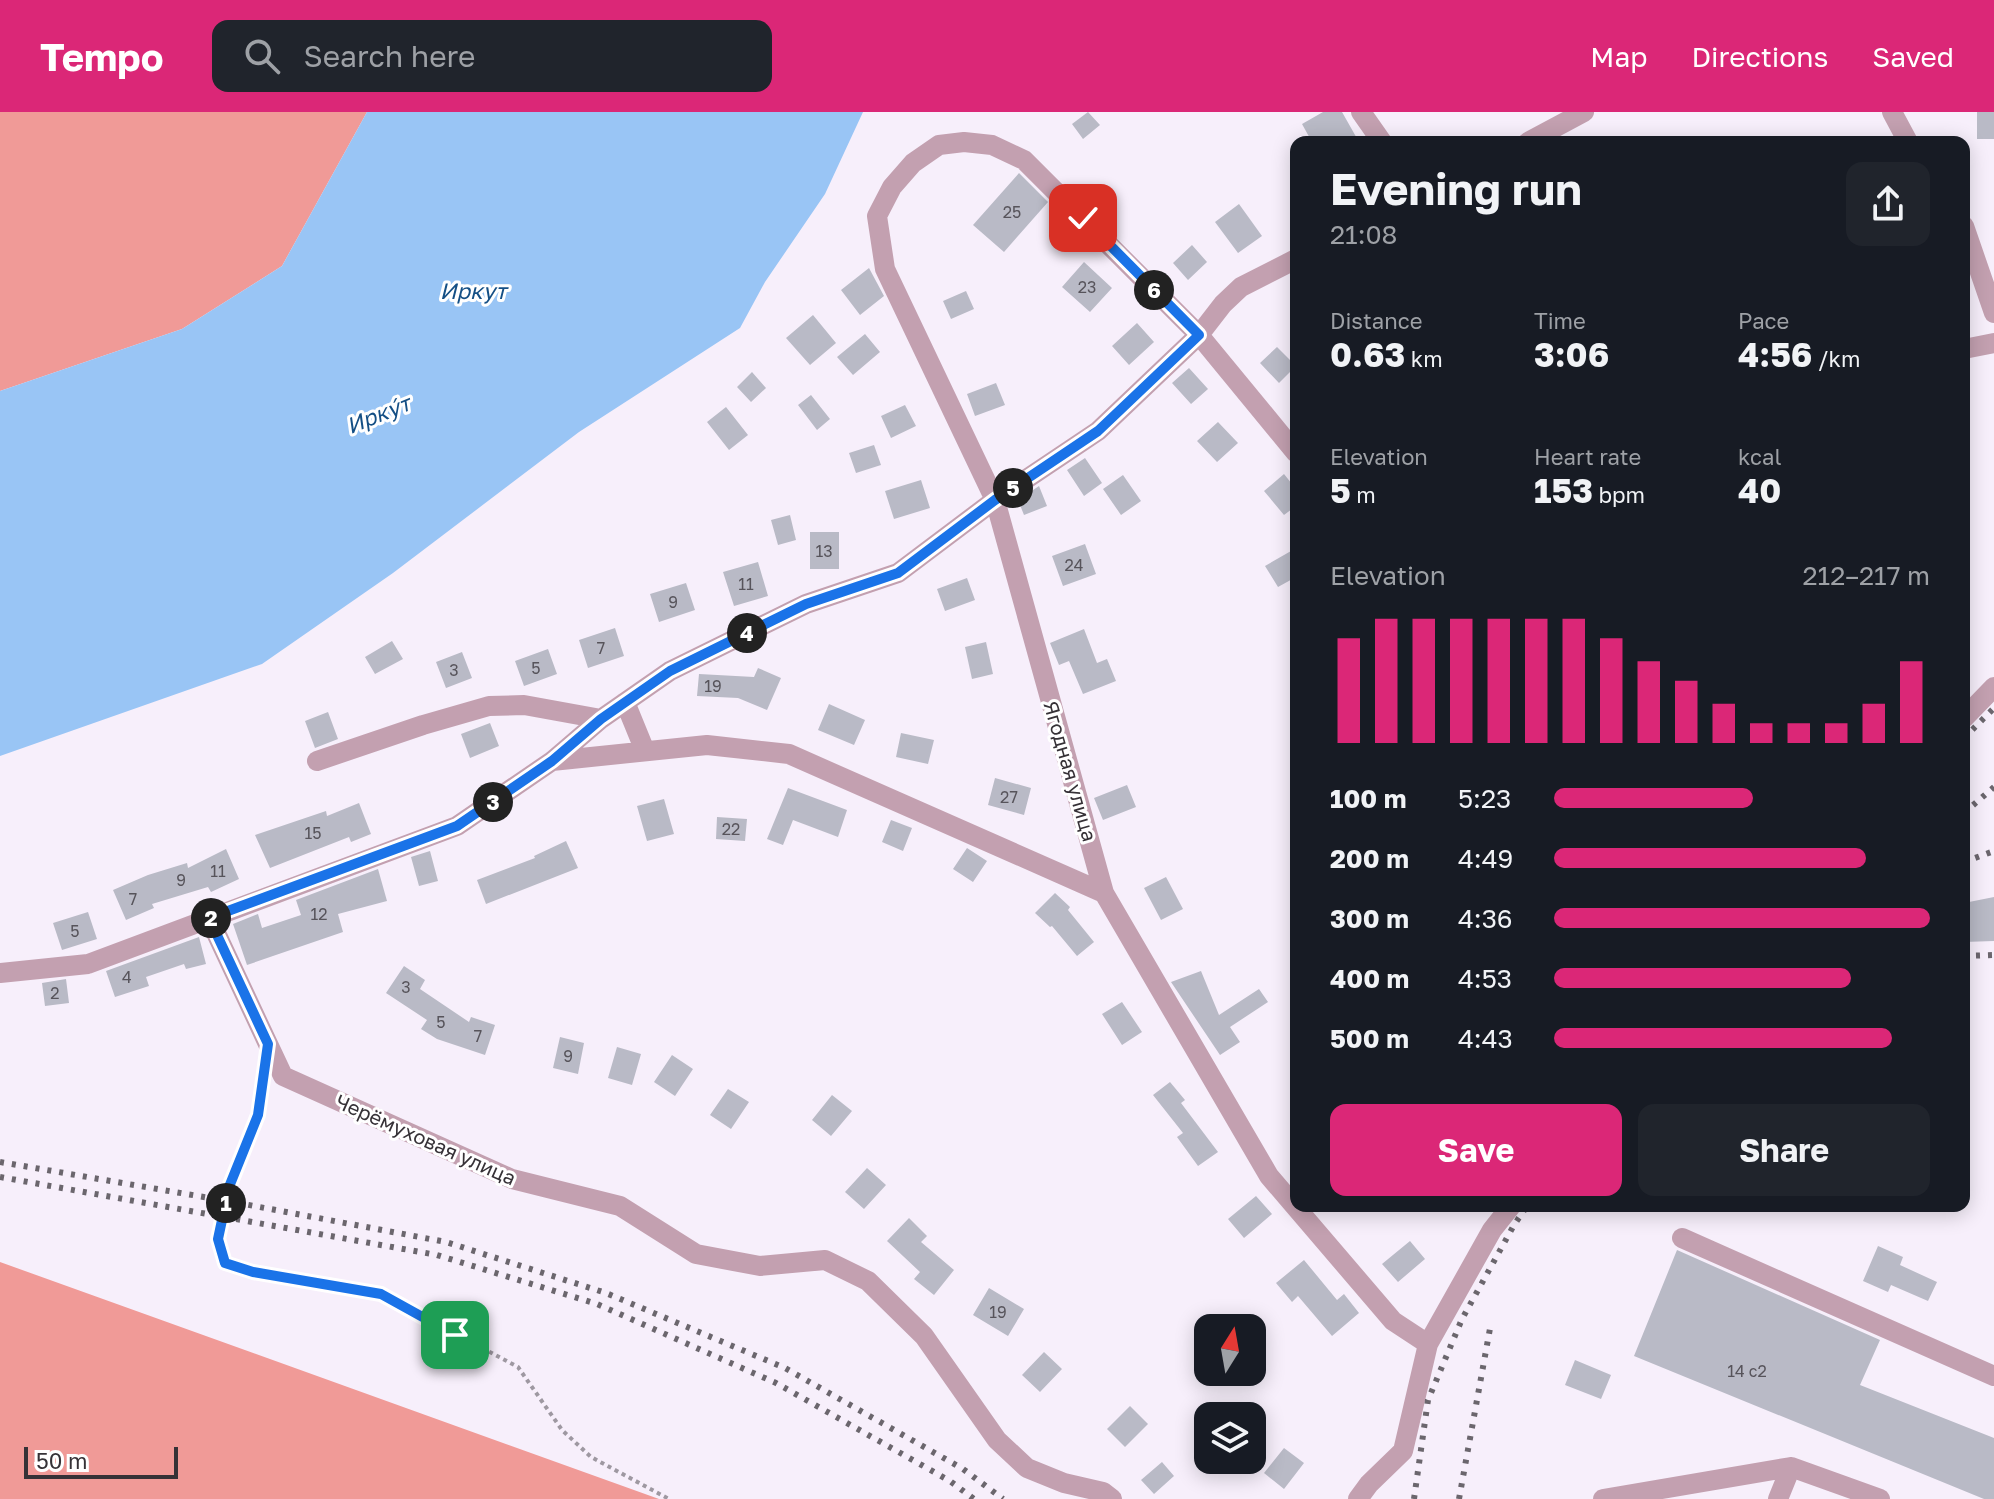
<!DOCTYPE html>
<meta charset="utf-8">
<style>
body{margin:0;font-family:"Golos Text",sans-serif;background:#20242c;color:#f1f3f6;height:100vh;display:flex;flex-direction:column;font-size:30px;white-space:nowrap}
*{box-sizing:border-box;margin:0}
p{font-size:26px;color:#9ea1a6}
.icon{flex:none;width:44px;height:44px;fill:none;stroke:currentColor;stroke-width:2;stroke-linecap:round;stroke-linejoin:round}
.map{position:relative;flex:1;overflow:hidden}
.drawer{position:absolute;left:1290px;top:24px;width:680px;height:1076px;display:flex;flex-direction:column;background:#171b24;border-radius:16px;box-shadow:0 4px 20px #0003}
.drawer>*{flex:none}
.needle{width:52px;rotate:11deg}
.tools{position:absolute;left:1194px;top:1202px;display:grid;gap:16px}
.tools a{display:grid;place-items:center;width:72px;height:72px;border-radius:16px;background:#171b24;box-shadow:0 4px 20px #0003;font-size:40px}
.scale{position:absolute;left:24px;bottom:20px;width:154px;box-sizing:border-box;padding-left:8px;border:4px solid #363237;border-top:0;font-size:22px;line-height:28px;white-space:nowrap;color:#363237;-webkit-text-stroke:6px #fff;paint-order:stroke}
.pin{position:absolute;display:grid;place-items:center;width:68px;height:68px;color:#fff;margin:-34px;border-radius:16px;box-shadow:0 4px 12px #0006}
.km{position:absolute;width:40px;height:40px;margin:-20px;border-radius:50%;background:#222;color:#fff;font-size:22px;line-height:40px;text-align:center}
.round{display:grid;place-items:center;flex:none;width:84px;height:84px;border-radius:16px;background:#20242c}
.head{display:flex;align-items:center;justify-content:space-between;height:136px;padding:0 40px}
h1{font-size:44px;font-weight:700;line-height:60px}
.figures{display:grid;grid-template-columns:repeat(3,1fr);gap:12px;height:136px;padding:8px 40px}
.figures div{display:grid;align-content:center}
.figures b{font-size:34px;font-weight:700}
.figures small{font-size:22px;font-weight:400}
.figures p{font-size:22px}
.chart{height:224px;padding:16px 40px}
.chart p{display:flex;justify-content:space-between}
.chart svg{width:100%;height:144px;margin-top:8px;stroke:#db2777;stroke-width:6}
.primary-button{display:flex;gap:16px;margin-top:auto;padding:16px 40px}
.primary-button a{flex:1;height:92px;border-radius:16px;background:#db2777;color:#fff;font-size:32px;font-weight:700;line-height:92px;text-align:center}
.primary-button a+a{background:#20242c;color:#f1f3f6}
ul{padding:0 40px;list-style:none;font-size:26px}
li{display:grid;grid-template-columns:128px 96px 1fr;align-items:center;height:60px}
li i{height:20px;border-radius:10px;background:#db2777}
header{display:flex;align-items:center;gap:48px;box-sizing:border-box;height:112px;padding:0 40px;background:#db2777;color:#fff}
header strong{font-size:38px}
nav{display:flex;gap:44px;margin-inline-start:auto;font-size:28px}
.search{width:560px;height:72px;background:#20242c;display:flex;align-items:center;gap:20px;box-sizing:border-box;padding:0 28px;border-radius:16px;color:#9ea1a6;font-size:30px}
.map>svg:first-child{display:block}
</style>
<header>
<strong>Tempo</strong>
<div class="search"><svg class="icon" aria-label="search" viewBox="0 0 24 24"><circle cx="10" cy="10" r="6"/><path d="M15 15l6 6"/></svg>Search here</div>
<nav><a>Map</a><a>Directions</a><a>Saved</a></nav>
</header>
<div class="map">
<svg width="1994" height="1387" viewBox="0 0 1994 1387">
<rect width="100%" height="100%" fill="#f7effb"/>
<!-- forest -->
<path fill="#f09a97" d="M 0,0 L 367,0 L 282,154 L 182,217 L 0,279 Z
M 0,1150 L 659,1387 L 0,1387 Z"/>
<!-- water -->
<path fill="#99c5f5" d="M 367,0 L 863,0 L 825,82 L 765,170 L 740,216 L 579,320 L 393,461 L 262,552 L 0,644 L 0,279 L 182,217 L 282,154 Z"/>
<!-- building -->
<path fill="#b9bac6" d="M 1088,0 L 1100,13 L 1083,27 L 1072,12 Z
M 1323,0 L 1342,0 L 1359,30 L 1312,30 L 1302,12 Z
M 1977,0 L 1994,0 L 1994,27 L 1977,27 Z
M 1019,61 L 1048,90 L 1004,140 L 973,113 Z
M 1239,92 L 1262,124 L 1238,141 L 1215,110 Z
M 1192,133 L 1207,150 L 1188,168 L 1173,151 Z
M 1084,150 L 1112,176 L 1090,200 L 1062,175 Z
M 869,156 L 884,184 L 860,203 L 841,178 Z
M 966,179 L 974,197 L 951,207 L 943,189 Z
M 813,203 L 836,231 L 810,253 L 786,226 Z
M 1137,211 L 1154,230 L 1129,253 L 1112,234 Z
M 865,222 L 880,240 L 853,263 L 837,245 Z
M 1277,235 L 1296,254 L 1279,271 L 1260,251 Z
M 1189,256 L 1208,277 L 1191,292 L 1172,271 Z
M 752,260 L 766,276 L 751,290 L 737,275 Z
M 996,271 L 1005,293 L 975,304 L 967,282 Z
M 811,283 L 830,307 L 817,318 L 798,293 Z
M 905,293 L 916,314 L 891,326 L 881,304 Z
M 726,295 L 748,323 L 729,338 L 707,310 Z
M 1218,310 L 1238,331 L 1217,350 L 1197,329 Z
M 874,333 L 881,353 L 856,361 L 849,341 Z
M 1085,346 L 1102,371 L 1084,384 L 1067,358 Z
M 1284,362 L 1296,377 L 1296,394 L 1284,403 L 1264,379 Z
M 1123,363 L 1141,389 L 1121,403 L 1103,377 Z
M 921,368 L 930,396 L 894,407 L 885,379 Z
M 1039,374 L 1047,394 L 1024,403 L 1018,388 Z
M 790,403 L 796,428 L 778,433 L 771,408 Z
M 810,420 L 839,420 L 839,457 L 810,457 Z
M 1085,432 L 1096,462 L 1063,474 L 1052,444 Z
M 1291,439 L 1296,447 L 1296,465 L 1278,475 L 1265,454 Z
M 758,450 L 768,484 L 734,494 L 723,460 Z
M 967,466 L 975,488 L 945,499 L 937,477 Z
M 686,471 L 695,498 L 659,510 L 650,482 Z
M 615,516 L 624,544 L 588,556 L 579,528 Z
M 1084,517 L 1097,551 L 1107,547 L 1116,569 L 1083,582 L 1069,549 L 1059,553 L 1050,531 Z
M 392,529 L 403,547 L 375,562 L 365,545 Z
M 986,530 L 993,562 L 972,567 L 965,535 Z
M 548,537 L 557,562 L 524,574 L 515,549 Z
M 462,540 L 472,566 L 446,576 L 436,550 Z
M 758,556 L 781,566 L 767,598 L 738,586 L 697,584 L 699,562 L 754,565 Z
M 829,592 L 865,608 L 854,633 L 818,618 Z
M 328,600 L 338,627 L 315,636 L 305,609 Z
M 490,611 L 499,634 L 470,646 L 461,622 Z
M 901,621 L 934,628 L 928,652 L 896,645 Z
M 995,666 L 1031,676 L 1024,703 L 988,693 Z
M 1127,673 L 1136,695 L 1103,708 L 1094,686 Z
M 788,676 L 847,698 L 838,725 L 793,708 L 783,733 L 767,727 Z
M 664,687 L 674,722 L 647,729 L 637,694 Z
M 359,691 L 371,722 L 351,730 L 349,725 L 270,756 L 255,723 L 326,699 L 327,704 Z
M 717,705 L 747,707 L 745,729 L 716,727 Z
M 891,708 L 912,716 L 903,739 L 882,730 Z
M 566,729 L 578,756 L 486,792 L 477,768 L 535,746 L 534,744 Z
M 967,736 L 987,749 L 973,770 L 953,757 Z
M 226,737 L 239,767 L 211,780 L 208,775 L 152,792 L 154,796 L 126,808 L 113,778 L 148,763 L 187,751 L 188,756 Z
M 430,739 L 438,769 L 419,774 L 411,745 Z
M 378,757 L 387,789 L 338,802 L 343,820 L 247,853 L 233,812 L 258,802 L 262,816 L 301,803 L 296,788 Z
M 1166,765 L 1183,797 L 1161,808 L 1144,776 Z
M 1055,781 L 1070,795 L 1068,798 L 1094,830 L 1077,844 L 1052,814 L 1050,815 L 1035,801 Z
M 1994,785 L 1994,829 L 1964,830 L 1964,791 Z
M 88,800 L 97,827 L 62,838 L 53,811 Z
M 199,825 L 206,852 L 186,857 L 184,852 L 146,865 L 149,874 L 115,885 L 106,859 Z
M 404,854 L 425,868 L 420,877 L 469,910 L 471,905 L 495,913 L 485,943 L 437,927 L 421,917 L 427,908 L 386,881 Z
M 1201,859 L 1219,903 L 1259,877 L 1268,890 L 1230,915 L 1240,930 L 1220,943 L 1171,870 Z
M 66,867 L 69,891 L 45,894 L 42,871 Z
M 1122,890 L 1142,920 L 1122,933 L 1102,902 Z
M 560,925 L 584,931 L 578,962 L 553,956 Z
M 617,935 L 641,942 L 632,973 L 608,966 Z
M 672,943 L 693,957 L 675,984 L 654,970 Z
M 1170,970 L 1185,988 L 1181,991 L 1218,1040 L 1198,1054 L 1177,1025 L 1183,1021 L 1153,983 Z
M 728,977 L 749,990 L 731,1017 L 710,1003 Z
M 832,983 L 852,999 L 831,1024 L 812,1008 Z
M 867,1056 L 886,1073 L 864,1097 L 845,1080 Z
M 1256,1084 L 1272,1102 L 1244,1126 L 1228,1107 Z
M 909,1106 L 927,1124 L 921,1130 L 954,1158 L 934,1183 L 914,1167 L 920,1160 L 887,1129 Z
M 1410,1129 L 1425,1147 L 1398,1170 L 1382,1152 Z
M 1878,1134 L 1903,1145 L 1900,1153 L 1937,1170 L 1928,1189 L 1891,1173 L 1888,1180 L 1863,1169 Z
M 1677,1138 L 1880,1228 L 1860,1273 L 1994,1326 L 1994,1387 L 1984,1387 L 1634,1244 Z
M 1304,1148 L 1337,1188 L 1344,1182 L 1359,1201 L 1332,1224 L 1298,1184 L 1292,1190 L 1276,1171 Z
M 989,1176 L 1024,1197 L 1008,1224 L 973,1203 Z
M 1044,1240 L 1062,1257 L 1040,1280 L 1022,1263 Z
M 1575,1248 L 1611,1263 L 1601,1287 L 1565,1273 Z
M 1130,1294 L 1148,1312 L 1125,1335 L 1107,1317 Z
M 1284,1336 L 1304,1351 L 1284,1377 L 1264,1361 Z
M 1162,1350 L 1174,1364 L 1154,1382 L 1141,1368 Z"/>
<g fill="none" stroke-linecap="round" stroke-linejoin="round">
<!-- path -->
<path stroke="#9e98a1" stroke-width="4" stroke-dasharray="4 4" stroke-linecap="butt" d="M 263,969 L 258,1003 L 229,1075 L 218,1127 L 225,1151 L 253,1160 L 381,1182 L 518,1255 L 562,1318 L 591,1345 L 669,1387"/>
<!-- minor -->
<path stroke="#c3a0b0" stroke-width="20" d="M 1361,0 L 1382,30
M 1892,0 L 1908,30
M 1528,30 L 1584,0
M 1964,114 L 1994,201
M 1964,237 L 1994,231
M 1296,341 L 1199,223 L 1024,48 L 992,33 L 964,30 L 939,33 L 913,51 L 892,75 L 877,104 L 885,157 L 995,388 L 1104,781 L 1269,1064 L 1393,1209 L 1428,1232
M 625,590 L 645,639
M 1964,606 L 1994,575
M 317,649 L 423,613 L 489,594 L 524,593 L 601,607
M 552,649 L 707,633 L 789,642 L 1104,781
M 209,806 L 283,964 L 512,1067 L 620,1094 L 696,1142 L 760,1154 L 825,1148 L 868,1169 L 924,1224 L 997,1328 L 1027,1356 L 1064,1371 L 1103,1380 L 1112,1387
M 0,861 L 88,852 L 457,714 L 552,649 L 601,607 L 670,559 L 806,492 L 898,461 L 995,388 L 1098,319 L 1199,223 L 1223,192 L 1241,175 L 1296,147
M 1682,1126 L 1994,1264
M 1358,1387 L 1369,1372 L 1403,1339 L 1428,1232 L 1492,1118 L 1511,1094
M 1603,1387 L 1791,1355
M 1778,1387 L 1791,1355 L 1880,1387"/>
<!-- rail -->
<path stroke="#6b666d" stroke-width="6" stroke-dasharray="4 8" stroke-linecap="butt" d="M 1964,626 L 1994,596
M 1964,701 L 1994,675
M 1964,750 L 1994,739
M 1964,844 L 1994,843
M 0,1050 L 233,1090 L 446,1130 L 606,1181 L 785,1256 L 963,1357 L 1003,1387
M 0,1065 L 437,1143 L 597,1192 L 776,1271 L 950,1369 L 974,1387
M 1414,1387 L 1428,1288 L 1462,1207 L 1514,1113 L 1527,1094
M 1459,1387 L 1491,1211"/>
</g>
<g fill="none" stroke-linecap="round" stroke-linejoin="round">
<!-- route casing -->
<g stroke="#fff" stroke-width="16">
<path id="route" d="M 455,1223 L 381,1182 L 253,1160 L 225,1151 L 218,1127 L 229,1075 L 258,1003 L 268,932 L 209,806 L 457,714 L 552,649 L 601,607 L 670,559 L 806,492 L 898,461 L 995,388 L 1098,319 L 1199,223 L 1083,106"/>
</g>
<!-- route -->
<use href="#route" stroke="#1a73e8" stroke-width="10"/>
</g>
<g text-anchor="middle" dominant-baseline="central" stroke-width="6" stroke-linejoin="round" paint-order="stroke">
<!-- number labels -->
<g font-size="16" fill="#57545b">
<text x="1012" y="100">25</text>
<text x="1087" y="175">23</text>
<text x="824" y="439">13</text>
<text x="1074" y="453">24</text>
<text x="746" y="472">11</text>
<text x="673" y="490">9</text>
<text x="601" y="536">7</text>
<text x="536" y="556">5</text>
<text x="454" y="558">3</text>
<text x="713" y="574">19</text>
<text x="1009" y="685">27</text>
<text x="731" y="717">22</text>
<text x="313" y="721">15</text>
<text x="218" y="759">11</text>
<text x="181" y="768">9</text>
<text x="133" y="787">7</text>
<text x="319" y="802">12</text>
<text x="75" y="819">5</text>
<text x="127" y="865">4</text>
<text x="406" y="875">3</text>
<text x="55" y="881">2</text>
<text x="441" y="910">5</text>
<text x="478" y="924">7</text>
<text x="568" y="944">9</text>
<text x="998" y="1200">19</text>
<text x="1747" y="1259">14 с2</text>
</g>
<!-- street labels -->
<g font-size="20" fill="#363237" stroke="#fff">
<text transform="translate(1071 659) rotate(74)">Ягодная улица</text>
<text transform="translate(426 1027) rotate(24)">Черёмуховая улица</text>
</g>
<!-- water labels -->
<g font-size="22" font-style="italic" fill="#144f85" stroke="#fff">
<text x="473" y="178">Иркут</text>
<text transform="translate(378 302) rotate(-22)">Ирку́т</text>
</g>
</g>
</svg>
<div class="tools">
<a><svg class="needle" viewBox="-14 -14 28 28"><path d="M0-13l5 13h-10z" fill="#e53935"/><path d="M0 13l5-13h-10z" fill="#9ea1a6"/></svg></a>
<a><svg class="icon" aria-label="layers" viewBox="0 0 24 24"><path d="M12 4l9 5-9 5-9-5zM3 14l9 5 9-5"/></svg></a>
</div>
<div class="scale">50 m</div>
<div class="pin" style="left:455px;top:1223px;background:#1e9e55"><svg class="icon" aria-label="arrive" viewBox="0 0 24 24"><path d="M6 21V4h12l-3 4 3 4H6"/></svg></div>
<div class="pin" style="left:1083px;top:106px;background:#d93025"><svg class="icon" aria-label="check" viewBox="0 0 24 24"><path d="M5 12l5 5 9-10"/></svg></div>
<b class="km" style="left:226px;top:1091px">1</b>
<b class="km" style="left:211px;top:806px">2</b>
<b class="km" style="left:493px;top:690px">3</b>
<b class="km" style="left:747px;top:521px">4</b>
<b class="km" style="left:1013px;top:376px">5</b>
<b class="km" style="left:1154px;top:178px">6</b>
<section class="drawer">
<div class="head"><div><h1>Evening run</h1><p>21:08</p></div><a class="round"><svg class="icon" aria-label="share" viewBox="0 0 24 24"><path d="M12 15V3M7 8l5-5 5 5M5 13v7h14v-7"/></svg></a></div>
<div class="figures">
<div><p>Distance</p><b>0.63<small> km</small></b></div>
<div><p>Time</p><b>3:06</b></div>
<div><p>Pace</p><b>4:56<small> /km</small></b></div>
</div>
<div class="figures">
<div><p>Elevation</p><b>5<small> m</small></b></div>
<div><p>Heart rate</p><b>153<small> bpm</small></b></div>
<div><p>kcal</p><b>40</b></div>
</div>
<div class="chart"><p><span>Elevation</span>212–217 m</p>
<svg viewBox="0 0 160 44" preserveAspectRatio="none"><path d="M5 44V12M15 44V6M25 44V6M35 44V6M45 44V6M55 44V6M65 44V6M75 44V12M85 44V19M95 44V25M105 44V32M115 44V38M125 44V38M135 44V38M145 44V32M155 44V19"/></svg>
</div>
<ul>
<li><b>100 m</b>5:23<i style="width:53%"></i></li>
<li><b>200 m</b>4:49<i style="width:83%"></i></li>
<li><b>300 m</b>4:36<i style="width:100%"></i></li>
<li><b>400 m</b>4:53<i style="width:79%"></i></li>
<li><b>500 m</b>4:43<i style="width:90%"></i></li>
</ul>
<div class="primary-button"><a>Save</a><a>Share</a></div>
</section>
</div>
